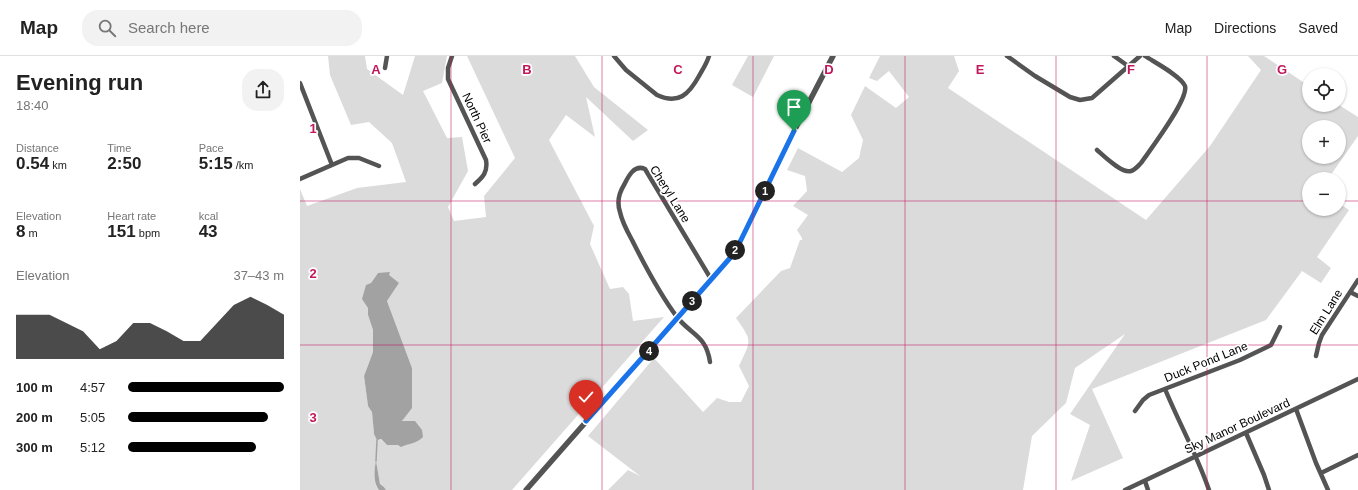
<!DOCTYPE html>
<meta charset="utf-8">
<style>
body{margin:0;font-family:Helvetica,sans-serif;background:#f2f2f2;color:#222;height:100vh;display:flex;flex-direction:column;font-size:15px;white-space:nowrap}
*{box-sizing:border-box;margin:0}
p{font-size:13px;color:#767676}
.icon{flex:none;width:22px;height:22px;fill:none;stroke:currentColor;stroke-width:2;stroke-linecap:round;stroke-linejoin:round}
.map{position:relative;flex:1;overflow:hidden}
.panel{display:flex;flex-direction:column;background:#fff;width:300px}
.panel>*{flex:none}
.controls{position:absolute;left:1002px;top:12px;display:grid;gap:8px}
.controls a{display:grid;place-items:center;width:44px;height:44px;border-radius:50%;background:#fff;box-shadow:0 1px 3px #0004;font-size:20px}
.pin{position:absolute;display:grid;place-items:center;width:34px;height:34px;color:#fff;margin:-41px -17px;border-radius:50% 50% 50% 0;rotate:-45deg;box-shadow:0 0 4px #0007}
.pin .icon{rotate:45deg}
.km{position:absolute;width:20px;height:20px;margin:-10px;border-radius:50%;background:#222;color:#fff;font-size:11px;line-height:20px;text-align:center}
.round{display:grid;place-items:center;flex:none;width:42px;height:42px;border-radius:16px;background:#f2f2f2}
.headline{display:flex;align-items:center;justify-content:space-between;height:68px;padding:0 16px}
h1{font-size:22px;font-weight:800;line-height:30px}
.figures{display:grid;grid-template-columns:repeat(3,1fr);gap:6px;height:68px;padding:4px 16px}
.figures div{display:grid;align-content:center}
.figures b{font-size:17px;font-weight:800}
.figures small{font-size:11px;font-weight:400}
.figures p{font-size:11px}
.chart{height:112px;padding:8px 16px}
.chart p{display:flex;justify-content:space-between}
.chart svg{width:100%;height:72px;margin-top:4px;fill:#000;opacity:.7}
ul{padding:0 16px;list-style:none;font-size:13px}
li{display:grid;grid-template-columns:64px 48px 1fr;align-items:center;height:30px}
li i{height:10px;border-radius:5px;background:#000}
header{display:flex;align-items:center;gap:24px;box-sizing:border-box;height:56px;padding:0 20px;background:#fff;border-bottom:1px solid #e0e0e0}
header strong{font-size:19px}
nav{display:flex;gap:22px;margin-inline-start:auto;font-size:14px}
.search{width:280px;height:36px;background:#f2f2f2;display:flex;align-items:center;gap:10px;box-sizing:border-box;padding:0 14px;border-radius:16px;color:#767676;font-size:15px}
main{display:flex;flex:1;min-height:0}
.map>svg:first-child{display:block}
</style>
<header>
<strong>Map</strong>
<div class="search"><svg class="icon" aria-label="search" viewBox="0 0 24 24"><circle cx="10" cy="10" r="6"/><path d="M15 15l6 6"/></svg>Search here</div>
<nav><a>Map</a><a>Directions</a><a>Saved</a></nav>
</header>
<main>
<section class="panel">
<div class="headline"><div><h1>Evening run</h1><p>18:40</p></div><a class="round"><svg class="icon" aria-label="share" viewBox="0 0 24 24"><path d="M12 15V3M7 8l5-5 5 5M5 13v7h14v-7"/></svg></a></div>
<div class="figures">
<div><p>Distance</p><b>0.54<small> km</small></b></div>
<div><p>Time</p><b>2:50</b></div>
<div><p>Pace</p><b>5:15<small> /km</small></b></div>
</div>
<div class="figures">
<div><p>Elevation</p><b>8<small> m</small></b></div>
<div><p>Heart rate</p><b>151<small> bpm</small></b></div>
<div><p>kcal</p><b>43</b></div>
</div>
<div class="chart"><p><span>Elevation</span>37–43 m</p>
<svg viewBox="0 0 160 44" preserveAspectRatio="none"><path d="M0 44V17L10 17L20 17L30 22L40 27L50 38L60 33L70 22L80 22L90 27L100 33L110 33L120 22L130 11L140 6L150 11L160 17V44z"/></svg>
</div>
<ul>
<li><b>100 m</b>4:57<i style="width:100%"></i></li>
<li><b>200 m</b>5:05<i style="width:90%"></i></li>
<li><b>300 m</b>5:12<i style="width:82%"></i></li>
</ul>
</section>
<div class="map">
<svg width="1058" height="434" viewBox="0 0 1058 434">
<rect width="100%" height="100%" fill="#fff"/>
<!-- green -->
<path fill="#dbdbdb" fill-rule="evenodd" d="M 28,0 L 65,0 L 67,13 L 103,39 L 115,0 L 147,0 L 142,27 L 123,35 L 147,82 L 162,81 L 168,115 L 148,151 L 154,165 L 186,161 L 184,140 L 215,102 L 167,0 L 275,0 L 294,31 L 348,74 L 333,85 L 286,41 L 295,81 L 266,59 L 249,84 L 294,170 L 290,188 L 310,233 L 323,231 L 329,238 L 333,265 L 364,261 L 212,434 L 86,434 L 84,431 L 80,428 L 76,407 C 74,414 73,428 79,434 L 0,434 L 0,133 L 7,150 L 57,132 L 106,126 L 92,87 L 69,66 L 51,69 L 30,19 ZM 78,217 L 99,227 L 87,245 L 112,312 L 98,389 L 87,389 L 74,378 L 72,355 L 68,350 L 64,320 L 73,296 L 73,274 L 68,259 L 68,252 L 71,227 Z
M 448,0 L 474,0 L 453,41 L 432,29 Z
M 580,0 L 654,0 L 659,15 L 648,32 L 846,164 L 910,90 L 961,14 L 948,0 L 964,0 L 1009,30 L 1009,49 L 1039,49 L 1058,61 L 1058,80 L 1028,123 L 1009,123 L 1009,153 L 1039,153 L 1039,147 L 1049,154 L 1017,201 L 1031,212 L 1021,227 L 1002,215 L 966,264 L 792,333 L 823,402 L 771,425 L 790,369 L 770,358 L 825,278 L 775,312 L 766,347 L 732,380 L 723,434 L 308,434 L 328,414 L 340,420 L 288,380 L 354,302 L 403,356 L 417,342 L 429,346 L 441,346 L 449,330 L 439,310 C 451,284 453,286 436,262 L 481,215 L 490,212 L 500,184 L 502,184 L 502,182 L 497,174 L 508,159 L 493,150 L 507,135 L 505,120 L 487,114 L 498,92 L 542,116 L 559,102 L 563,84 L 551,59 L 565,30 L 596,52 L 609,41 L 589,15 L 577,25 L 569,22 ZM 1009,71 L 1039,71 L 1039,101 L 1009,101 Z"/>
<!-- water -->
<path fill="#a2a2a2" d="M 90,216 L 89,219 L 99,227 L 87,245 L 112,312 L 112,352 L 102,365 L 115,365 L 122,374 L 123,381 C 116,388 109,387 101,391 L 98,389 L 87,389 L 81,383 L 77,384 L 74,378 L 72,356 L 68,350 L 64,320 L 73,296 L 73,274 L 68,259 L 68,252 L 62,243 L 66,229 L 71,227 L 78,217 Z
M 76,405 L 80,428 L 84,431 L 86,434 L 79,434 C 73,427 74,414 76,405 Z"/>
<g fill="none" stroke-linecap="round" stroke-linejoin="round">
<!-- stream -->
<path stroke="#a2a2a2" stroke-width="1.5" d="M 76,405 L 77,384"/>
<!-- minor -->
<path stroke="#545454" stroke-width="4.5" d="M 152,0 L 148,12 L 148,23 L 186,104 C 188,116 183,121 175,128
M 314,0 L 326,14 L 357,39 C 379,49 389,38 399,20 C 403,13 407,7 409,0
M 707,0 L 735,20 L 770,41 L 780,44 L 792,42 L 840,0
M 814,0 L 828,10
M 85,12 L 87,0
M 0,27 L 32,109
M 797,94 C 804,100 822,118 831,115 C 835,114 838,110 841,107 C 850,94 889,43 885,30 C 881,20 854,6 845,0
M 0,123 L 48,102 L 59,102 L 79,110
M 1050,236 L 1058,240
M 1016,300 L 1019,287 L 1022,279 L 1058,224
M 410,306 C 406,279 391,279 377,261 C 359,237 345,210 332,184 C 327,175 322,166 320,156 C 317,147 319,137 324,129 C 328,121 334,108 345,113 L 411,223
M 865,333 C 879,367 897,399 909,434
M 996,353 L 1016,407 L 1028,434
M 835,355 L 843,344 L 849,339 L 940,304 L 965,292 L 971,289 L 980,271
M 946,377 L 964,419 L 969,434
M 1021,417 L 1058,399
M 845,425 L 848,434
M 825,434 L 1058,323"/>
<!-- tertiary -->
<path stroke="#545454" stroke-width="5.5" d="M 226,434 L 430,202 L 438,190 L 494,75 L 533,0"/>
</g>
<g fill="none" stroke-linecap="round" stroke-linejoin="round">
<!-- route casing -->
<g stroke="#fff" stroke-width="8">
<path id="route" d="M 286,365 L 358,284 L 430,202 L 438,190 L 494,75"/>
</g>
<!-- route -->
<use href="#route" stroke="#1a73e8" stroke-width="5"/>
</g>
<!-- grid -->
<path fill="none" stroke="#c2185b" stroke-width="1" stroke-opacity="0.55" d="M 151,0 L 151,434M 302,0 L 302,434M 453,0 L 453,434M 605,0 L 605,434M 756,0 L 756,434M 907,0 L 907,434M 0,145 L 1009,145M 1039,145 L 1058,145M 0,289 L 1058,289"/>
<g text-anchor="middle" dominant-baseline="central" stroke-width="3.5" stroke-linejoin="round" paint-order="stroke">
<!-- street labels -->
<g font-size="12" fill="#000" stroke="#fff">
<text transform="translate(177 62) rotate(65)">North Pier</text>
<text transform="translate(370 138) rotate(58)">Cheryl Lane</text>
<text transform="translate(1026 256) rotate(-58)">Elm Lane</text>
<text transform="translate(906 306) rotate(-22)">Duck Pond Lane</text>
<text transform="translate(937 370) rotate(-25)">Sky Manor Boulevard</text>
</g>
</g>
<g font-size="13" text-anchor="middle" font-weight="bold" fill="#c2185b" stroke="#fff" stroke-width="3.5" stroke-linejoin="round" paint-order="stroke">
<text x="76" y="18">A</text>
<text x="227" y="18">B</text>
<text x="378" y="18">C</text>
<text x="529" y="18">D</text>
<text x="680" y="18">E</text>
<text x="831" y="18">F</text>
<text x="982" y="18">G</text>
<text x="13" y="77">1</text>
<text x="13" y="222">2</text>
<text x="13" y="366">3</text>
</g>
</svg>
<div class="controls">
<a><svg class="icon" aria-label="locate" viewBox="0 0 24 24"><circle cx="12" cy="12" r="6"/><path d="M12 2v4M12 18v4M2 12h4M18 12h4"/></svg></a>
<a>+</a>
<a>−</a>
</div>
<div class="pin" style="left:494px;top:75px;background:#1e9e55"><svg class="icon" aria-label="arrive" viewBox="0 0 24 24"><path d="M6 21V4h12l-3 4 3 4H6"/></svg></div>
<div class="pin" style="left:286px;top:365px;background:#d93025"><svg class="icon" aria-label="check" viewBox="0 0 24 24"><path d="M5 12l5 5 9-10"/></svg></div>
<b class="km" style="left:465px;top:135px">1</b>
<b class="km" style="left:435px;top:194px">2</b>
<b class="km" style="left:392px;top:245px">3</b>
<b class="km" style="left:349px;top:295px">4</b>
</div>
</main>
